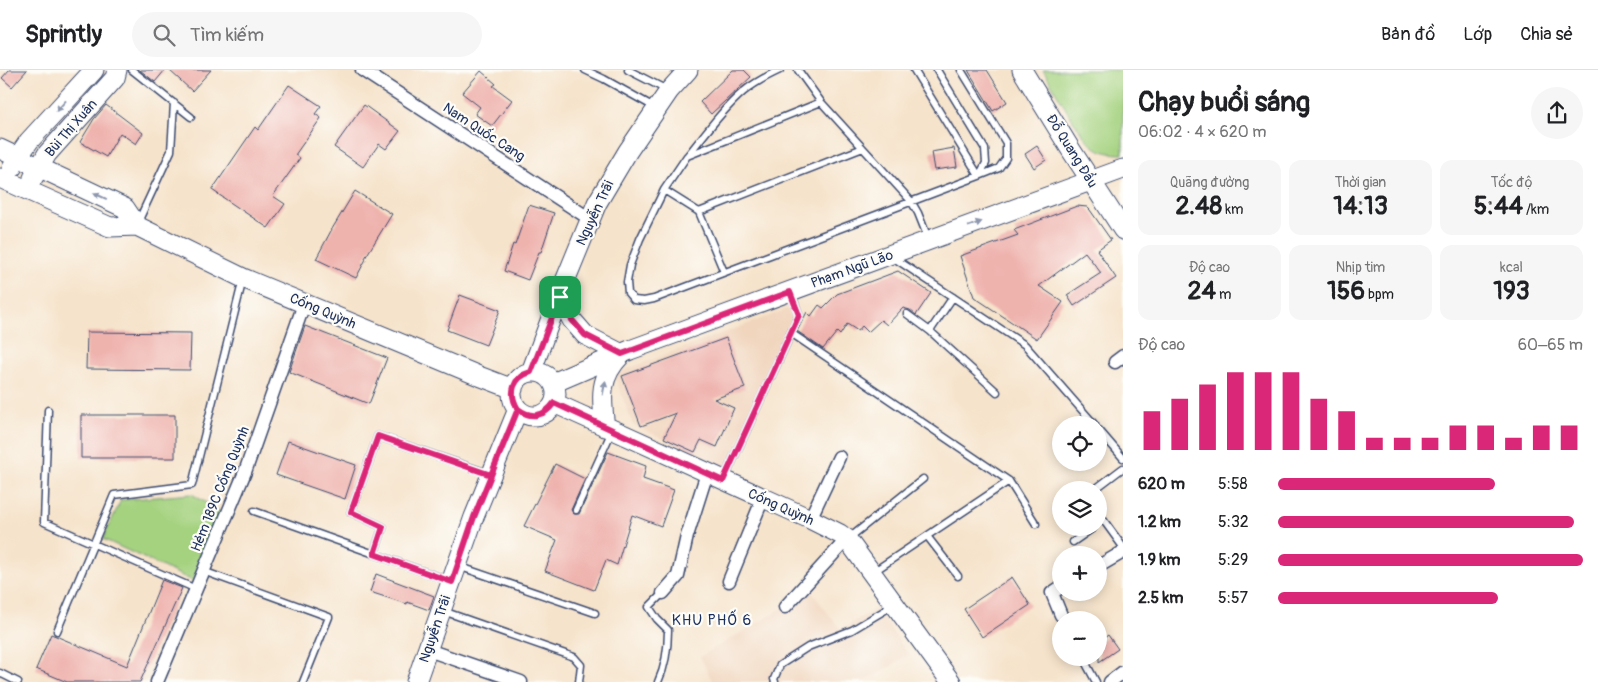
<!DOCTYPE html>
<html lang="vi">
<meta charset="utf-8">
<style>
body{margin:0;font-family:Pangolin,sans-serif;background:#f6f6f6;color:#202124;height:100vh;display:flex;flex-direction:column;font-size:19px;white-space:nowrap}
*{box-sizing:border-box;margin:0}
p{font-size:16px;color:#757577}
.icon{flex:none;width:28px;height:28px;fill:none;stroke:currentColor;stroke-width:2;stroke-linecap:round;stroke-linejoin:round}
.map{position:relative;flex:1;overflow:hidden}
.panel{display:flex;flex-direction:column;background:#fff;width:475px}
.panel>*{flex:none}
.fabs{position:absolute;left:1052px;top:346px;display:grid;gap:10px}
.fabs a{display:grid;place-items:center;width:55px;height:55px;border-radius:50%;background:#fff;box-shadow:0 2px 12px #0003;font-size:25px}
.pin{position:absolute;display:grid;place-items:center;width:42px;height:42px;color:#fff;margin:-21px;border-radius:10px;box-shadow:0 2px 8px #0006}
.round{display:grid;place-items:center;flex:none;width:52px;height:52px;border-radius:26px;background:#f6f6f6}
.head{display:flex;align-items:center;justify-content:space-between;height:85px;padding:0 15px}
h1{font-size:28px;font-weight:800;line-height:38px}
.figures{display:grid;grid-template-columns:repeat(3,1fr);gap:8px;height:85px;padding:5px 15px}
.figures div{display:grid;align-content:center;border-radius:12px;background:#f6f6f6;text-align:center}
.figures b{font-size:25px;font-weight:800}
.figures small{font-size:14px;font-weight:400}
.figures p{font-size:14px}
.chart{height:140px;padding:10px 15px}
.chart p{display:flex;justify-content:space-between}
.chart svg{width:100%;height:90px;margin-top:5px;stroke:#db2777;stroke-width:6}
ul{padding:0 15px;list-style:none;font-size:16px}
li{display:grid;grid-template-columns:80px 60px 1fr;align-items:center;height:38px}
li i{height:12px;border-radius:6px;background:#db2777}
header{display:flex;align-items:center;gap:30px;box-sizing:border-box;height:70px;padding:0 25px;background:#fff;border-bottom:1px solid #e0e0e0}
header strong{font-size:24px}
nav{display:flex;gap:28px;margin-inline-start:auto;font-size:18px}
.search{width:350px;height:45px;background:#f6f6f6;display:flex;align-items:center;gap:12px;box-sizing:border-box;padding:0 18px;border-radius:28px;color:#757577;font-size:19px}
main{display:flex;flex:1;min-height:0}
.map>svg:first-child{display:block}
</style>
<header>
<strong>Sprintly</strong>
<div class="search"><svg class="icon" aria-label="search" viewBox="0 0 24 24"><circle cx="10" cy="10" r="6"/><path d="M15 15l6 6"/></svg>Tìm kiếm</div>
<nav><a>Bản đồ</a><a>Lớp</a><a>Chia sẻ</a></nav>
</header>
<main>
<div class="map">
<svg width="1123" height="612" viewBox="0 0 1123 612">
<rect width="100%" height="100%" fill="#fdfcf7"/>
<filter id="ink" filterUnits="userSpaceOnUse"><feTurbulence type="fractalNoise" baseFrequency=".02" numOctaves="2"/><feDisplacementMap in="SourceGraphic" scale="10" xChannelSelector="R" yChannelSelector="G"/><feConvolveMatrix kernelMatrix="1 2 1 2 8 2 1 2 1" color-interpolation-filters="sRGB"/></filter>
<filter id="wash" filterUnits="userSpaceOnUse"><feTurbulence type="fractalNoise" baseFrequency=".0096" numOctaves="4" result="noise"/><feDisplacementMap in="SourceGraphic" scale="20" xChannelSelector="R" yChannelSelector="G"/><feGaussianBlur stdDeviation="1.12" result="paint"/><feColorMatrix in="noise" values="0 0 0 0 0 0 0 0 0 0 0 0 0 0 0 0 0 1.4 0 .05"/><feComposite in="paint" operator="in"/></filter>
<g filter="url(#wash)">
<rect width="100%" height="100%" fill="#f6e3cb"/>
<!-- built -->
<path fill="#f1d5bd" d="M 788,239 L 794,252 L 727,397 L 633,355 L 614,304 Z
M 811,521 L 841,560 L 876,538 L 909,585 L 864,612 L 713,612 L 700,587 Z"/>
<!-- green -->
<path fill="#a4d27f" stroke="#60806e" d="M 1043,0 L 1123,0 L 1123,84 C 1114,84 1104,83 1096,78 C 1081,69 1054,18 1043,0 Z
M 192,424 L 221,442 L 193,511 L 103,469 L 121,430 Z"/>
<g id="blocks">
<!-- building -->
<path fill="#efb3ae" d="M 9,0 L 27,0 L 12,17 L 2,8 Z
M 140,0 L 165,0 L 155,12 Z
M 169,0 L 211,0 L 192,21 Z
M 733,0 L 744,0 L 751,7 L 711,44 L 700,32 Z
M 968,0 L 987,0 L 1007,32 L 993,41 Z
M 481,1 L 496,14 L 493,16 L 512,30 L 492,56 L 475,44 L 480,37 L 462,23 Z
M 289,15 L 321,36 L 315,44 L 321,48 L 295,85 L 300,88 L 273,126 L 285,134 L 268,158 L 212,120 L 255,57 L 258,60 Z
M 106,35 L 143,63 L 136,74 L 120,63 L 106,87 L 80,72 L 94,49 Z
M 364,35 L 400,61 L 386,79 L 379,74 L 363,97 L 334,77 Z
M 1037,76 L 1046,90 L 1034,98 L 1025,84 Z
M 954,78 L 957,97 L 934,100 L 931,82 Z
M 355,121 L 392,144 L 365,188 L 366,189 L 356,208 L 316,189 L 332,159 Z
M 529,135 L 554,143 L 541,182 L 539,182 L 528,210 L 504,201 L 513,174 L 515,175 Z
M 1077,136 L 1087,137 L 1090,140 L 1111,170 L 1097,180 L 1116,208 L 1074,236 L 1067,225 L 1101,203 L 1085,182 L 1039,216 L 1063,232 L 1037,269 L 974,227 L 960,186 L 1018,165 L 1014,160 Z
M 898,201 L 931,223 L 916,245 L 910,240 L 903,238 L 887,255 L 881,250 L 868,262 L 862,256 L 858,261 L 847,254 L 840,265 L 837,262 L 823,279 L 797,261 L 807,242 L 811,246 L 819,235 L 823,238 L 837,224 Z
M 460,225 L 500,240 L 486,275 L 447,260 Z
M 305,256 L 387,288 L 369,334 L 289,302 Z
M 87,262 L 191,263 L 190,300 L 86,299 Z
M 726,268 L 745,318 L 714,329 L 734,338 L 717,377 L 701,370 L 695,382 L 664,368 L 676,343 L 641,356 L 622,306 Z
M 81,345 L 175,345 L 175,388 L 81,388 Z
M 288,371 L 356,395 L 345,429 L 276,405 Z
M 608,382 L 646,396 L 643,409 L 674,420 L 661,456 L 632,445 L 617,495 L 606,490 L 594,520 L 545,501 L 557,470 L 524,456 L 555,394 L 585,409 L 571,440 L 574,444 L 579,444 Z
M 376,504 L 434,526 L 429,540 L 407,532 L 407,534 L 370,522 Z
M 1012,507 L 1030,535 L 982,567 L 964,539 Z
M 162,510 L 182,518 L 140,612 L 67,612 L 36,599 L 51,564 L 127,596 Z
M 1108,565 L 1118,579 L 1099,592 L 1099,572 Z"/>
</g>
</g>
<g filter="url(#ink)">
<use href="#blocks" fill-opacity="0" stroke="#3c4a6e" stroke-width="1"/>
<g fill="none" stroke-linecap="round" stroke-linejoin="round">
<!-- lane casing -->
<g stroke="#3c4a6e" stroke-width="9">
<path id="lane" d="M 132,0 L 191,47
M 585,0 L 604,9 L 656,38
M 628,0 L 667,20
M 798,0 L 821,32 L 911,131 L 918,143 L 928,168
M 914,0 L 979,106 L 999,98 L 1006,88 L 1006,73 L 961,0
M 821,32 L 687,86 L 664,120 L 640,169 L 630,195 L 627,212 L 628,223 L 634,230 L 644,231 L 654,229 L 979,106 L 986,93 L 985,79 L 937,0
M 688,85 C 705,64 722,40 743,22 C 754,13 767,6 780,0
M 664,120 L 699,142 L 724,202
M 699,142 L 863,78
M 138,152 L 171,81 L 174,33
M 894,188 L 1025,275 L 1095,355
M 791,223 L 799,245 L 791,263 L 1009,411 L 1036,454
M 907,244 L 930,261 L 997,322
M 930,261 L 953,227
M 48,340 L 44,452 L 196,519
M 1099,360 L 1123,388
M 724,409 L 791,263
M 1094,420 L 1123,398
M 576,440 L 612,361
M 254,441 L 450,511
M 1099,444 L 1123,477
M 927,466 L 958,506
M 848,469 L 923,409
M 1073,472 L 1093,458
M 374,484 L 383,457 L 351,442 L 378,366 L 490,404
M 458,496 L 595,543
M 203,501 L 329,547 L 303,612
M 873,502 L 1009,411
M 443,541 L 574,587 L 581,595 L 579,612
M 57,561 L 114,425 L 192,415 L 243,209
M 1083,588 L 1096,612
M 0,603 L 18,612
M 658,612 C 666,595 668,579 668,560 L 657,549 L 649,537 L 663,523
M 775,612 L 774,609 L 780,595 L 808,577 L 852,560 L 892,536"/>
</g>
<!-- street casing -->
<g stroke="#3c4a6e" stroke-width="15">
<path id="street" d="M 362,0 L 590,149
M 1115,292 L 1123,286
M 810,449 L 839,387
M 1099,496 L 1123,482
M 729,511 L 763,428
M 663,523 L 678,506 L 687,466 L 707,403
M 785,537 L 847,469
M 1061,545 L 1052,523 L 1061,517
M 428,580 L 521,612
M 157,612 L 245,402 L 304,234
M 1110,612 L 1123,602"/>
</g>
<!-- secondary casing -->
<g stroke="#3c4a6e" stroke-width="21">
<path id="secondary" d="M 1022,0 L 1071,80 L 1123,160
M 0,79 L 125,138 L 137,156
M 12,98 L 18,87 L 29,71 L 94,0
M 0,108 L 110,157 L 137,156 L 243,208 L 479,306 L 513,319
M 33,108 L 47,84 L 115,8 L 117,0
M 560,227 L 572,250 L 585,265 L 622,284
M 531,302 L 563,216 L 597,133 L 628,81 L 669,21 L 688,0
M512 324a22 22 0 1 1 44 0a22 22 0 1 1-44 0Z
M 553,313 L 630,280 L 1123,99
M 554,333 L 810,449 L 840,464 L 847,469 L 951,612
M 605,357 C 601,327 599,307 621,285
M 416,612 L 474,447 L 518,339"/>
</g>
<!-- lane -->
<use href="#lane" stroke="#fff" stroke-width="6"/>
<!-- street -->
<use href="#street" stroke="#fff" stroke-width="12"/>
<!-- secondary -->
<use href="#secondary" stroke="#fff" stroke-width="19"/>
</g>
<!-- one-way arrows -->
<defs><path id="oneway-solid" d="M-6-.8H1V-3.2L6.5 0L1 3.2V.8H-6Z" transform="scale(1.25)"/></defs>
<g fill="#8d97ae">
<use href="#oneway-solid" transform="translate(61 36) rotate(132)"/>
<use href="#oneway-solid" transform="translate(100 126) rotate(-155)"/>
<use href="#oneway-solid" transform="translate(975 154) rotate(-20)"/>
<use href="#oneway-solid" transform="translate(604 318) rotate(-79)"/>
</g>
</g>
<g fill="none" stroke-linecap="round" stroke-linejoin="round" filter="url(#ink)">
<!-- route casing -->
<g stroke="#fff" stroke-width="10">
<path id="route" d="M 560,227 L 531,302 C 513,307 508,323 518,339 L 491,405 L 378,366 L 351,442 L 383,457 L 374,484 L 452,512 L 474,447 L 518,339 C 531,349 544,347 554,333 L 723,411 L 799,245 L 790,222 L 622,284 L 585,265 L 572,250 L 560,227"/>
</g>
<!-- route -->
<use href="#route" stroke="#db2777" stroke-width="6"/>
</g>
<g text-anchor="middle" dominant-baseline="central" stroke-width="4.5" stroke-linejoin="round" paint-order="stroke">
<!-- street labels -->
<g font-size="14" fill="#1b2f5e" stroke="#fdfcf7">
<text transform="translate(71 58) rotate(-49)">Bùi Thị Xuân</text>
<text transform="translate(484 62) rotate(33)">Nam Quốc Cang</text>
<text transform="translate(1072 81) rotate(58)">Ðỗ Quang Ðẩu</text>
<text transform="translate(595 143) rotate(-65)">Nguyễn Trãi</text>
<text transform="translate(852 199) rotate(-20)">Phạm Ngũ Lão</text>
<text transform="translate(323 241) rotate(23)">Cống Quỳnh</text>
<text transform="translate(220 419) rotate(-68)">Hẻm 189C Cống Quỳnh</text>
<text transform="translate(781 437) rotate(24)">Cống Quỳnh</text>
<text transform="translate(435 559) rotate(-71)">Nguyễn Trãi</text>
</g>
<!-- neighbourhood labels -->
<g font-size="15" letter-spacing="1" fill="#1b2f5e" stroke="#fdfcf7">
<text x="712" y="550">KHU PHỐ 6</text>
</g>
</g>
</svg>
<div class="fabs">
<a><svg class="icon" aria-label="locate" viewBox="0 0 24 24"><circle cx="12" cy="12" r="6"/><path d="M12 2v4M12 18v4M2 12h4M18 12h4"/></svg></a>
<a><svg class="icon" aria-label="layers" viewBox="0 0 24 24"><path d="M12 4l9 5-9 5-9-5zM3 14l9 5 9-5"/></svg></a>
<a>+</a>
<a>−</a>
</div>
<div class="pin" style="left:560px;top:227px;background:#1e9e55"><svg class="icon" aria-label="arrive" viewBox="0 0 24 24"><path d="M6 21V4h12l-3 4 3 4H6"/></svg></div>
</div>
<section class="panel">
<div class="head"><div><h1>Chạy buổi sáng</h1><p>06:02 · 4 × 620 m</p></div><a class="round"><svg class="icon" aria-label="share" viewBox="0 0 24 24"><path d="M12 15V3M7 8l5-5 5 5M5 13v7h14v-7"/></svg></a></div>
<div class="figures">
<div><p>Quãng đường</p><b>2.48<small> km</small></b></div>
<div><p>Thời gian</p><b>14:13</b></div>
<div><p>Tốc độ</p><b>5:44<small> /km</small></b></div>
</div>
<div class="figures">
<div><p>Độ cao</p><b>24<small> m</small></b></div>
<div><p>Nhịp tim</p><b>156<small> bpm</small></b></div>
<div><p>kcal</p><b>193</b></div>
</div>
<div class="chart"><p><span>Độ cao</span>60–65 m</p>
<svg viewBox="0 0 160 44" preserveAspectRatio="none"><path d="M5 44V25M15 44V19M25 44V12M35 44V6M45 44V6M55 44V6M65 44V19M75 44V25M85 44V38M95 44V38M105 44V38M115 44V32M125 44V32M135 44V38M145 44V32M155 44V32"/></svg>
</div>
<ul>
<li><b>620 m</b>5:58<i style="width:71%"></i></li>
<li><b>1.2 km</b>5:32<i style="width:97%"></i></li>
<li><b>1.9 km</b>5:29<i style="width:100%"></i></li>
<li><b>2.5 km</b>5:57<i style="width:72%"></i></li>
</ul>
</section>
</main>
